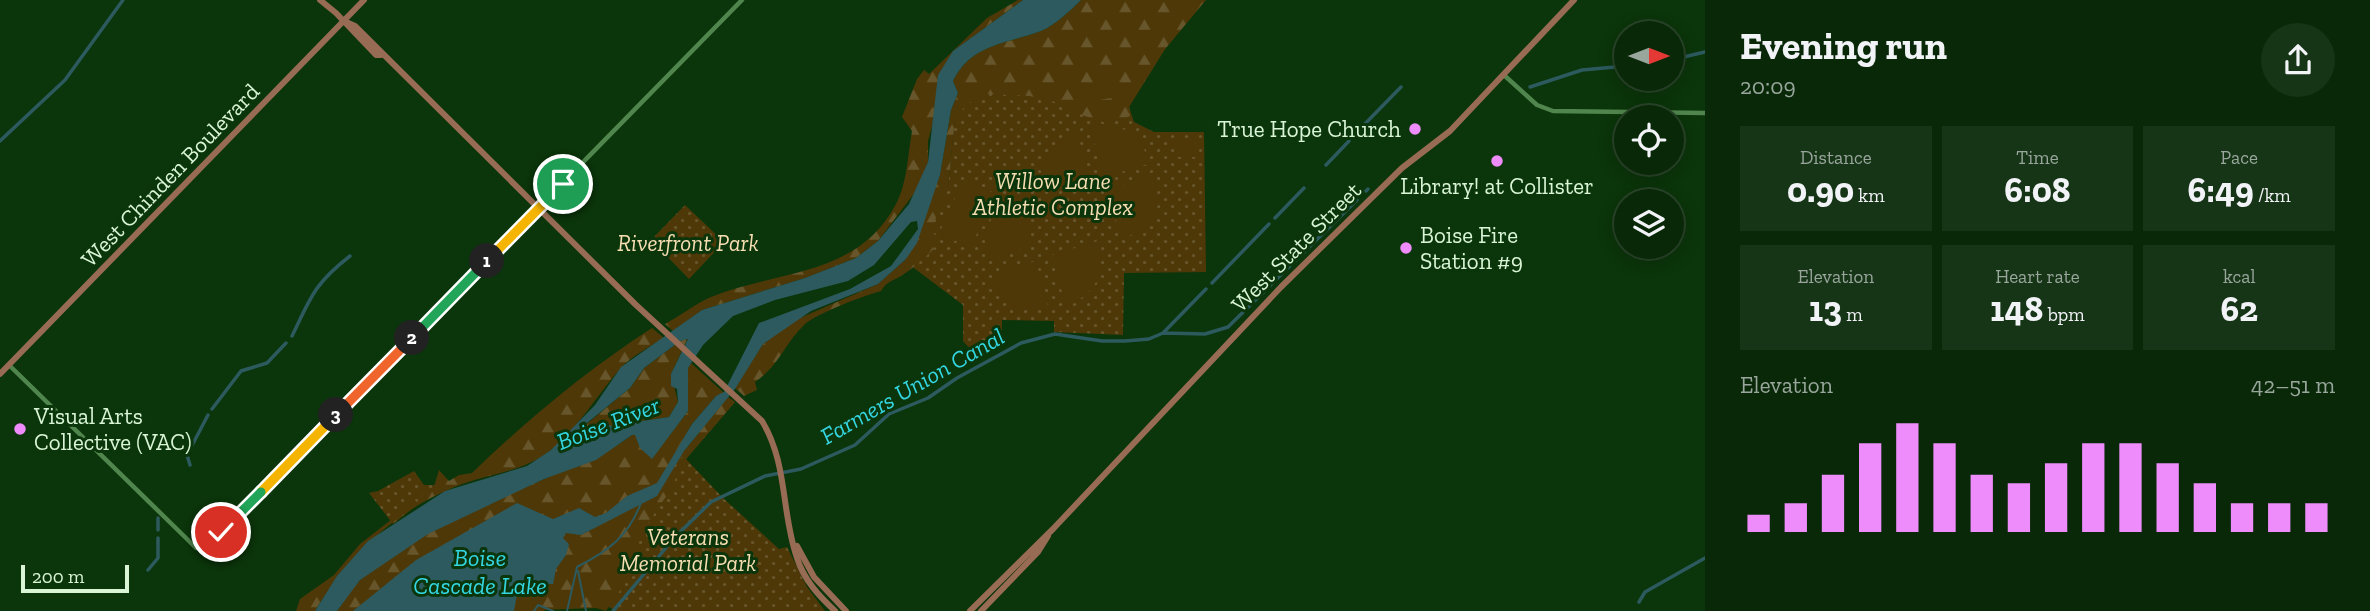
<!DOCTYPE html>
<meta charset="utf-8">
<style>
body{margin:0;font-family:"Zilla Slab",serif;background:#163416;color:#f1f3f6;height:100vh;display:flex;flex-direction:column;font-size:26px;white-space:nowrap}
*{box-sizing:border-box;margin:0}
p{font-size:23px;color:#98a69c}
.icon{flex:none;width:38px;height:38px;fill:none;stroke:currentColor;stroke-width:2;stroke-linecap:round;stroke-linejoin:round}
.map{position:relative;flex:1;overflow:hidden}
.panel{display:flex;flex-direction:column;background:#082808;width:665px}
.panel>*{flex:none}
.needle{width:46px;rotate:90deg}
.tools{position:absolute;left:1614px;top:21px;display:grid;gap:14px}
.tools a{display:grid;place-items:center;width:70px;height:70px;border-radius:50%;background:#082808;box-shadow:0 4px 18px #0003,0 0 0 2px #294429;font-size:35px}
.scale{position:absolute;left:21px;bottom:18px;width:108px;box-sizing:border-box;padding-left:7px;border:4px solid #d9f5d6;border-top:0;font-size:19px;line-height:24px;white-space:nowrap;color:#d9f5d6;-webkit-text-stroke:5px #0b350a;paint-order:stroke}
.pin{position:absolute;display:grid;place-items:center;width:60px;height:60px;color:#fff;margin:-30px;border:4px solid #fff;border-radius:50%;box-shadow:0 2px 7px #0007}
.km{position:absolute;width:35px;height:35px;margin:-18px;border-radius:50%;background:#222;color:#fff;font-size:19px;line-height:35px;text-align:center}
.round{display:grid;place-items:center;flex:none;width:74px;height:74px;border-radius:37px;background:#163416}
.headline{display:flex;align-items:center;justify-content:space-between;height:119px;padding:0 35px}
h1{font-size:38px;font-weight:700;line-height:52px}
.figures{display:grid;grid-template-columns:repeat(3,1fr);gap:10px;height:119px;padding:7px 35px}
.figures div{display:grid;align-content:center;border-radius:0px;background:#163416;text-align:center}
.figures b{font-size:35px;font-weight:700}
.figures small{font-size:19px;font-weight:400}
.figures p{font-size:19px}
.chart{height:196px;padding:14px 35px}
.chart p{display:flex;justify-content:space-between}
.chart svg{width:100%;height:126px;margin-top:7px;stroke:#ed8cfa;stroke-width:6}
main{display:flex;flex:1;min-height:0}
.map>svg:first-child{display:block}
</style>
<main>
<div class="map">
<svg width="1705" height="611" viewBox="0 0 1705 611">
<defs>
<pattern id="grass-dots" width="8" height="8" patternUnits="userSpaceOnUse" patternTransform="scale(1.75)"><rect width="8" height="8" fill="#4e3808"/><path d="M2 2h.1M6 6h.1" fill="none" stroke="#67552b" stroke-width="1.8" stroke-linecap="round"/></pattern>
<pattern id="forest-firs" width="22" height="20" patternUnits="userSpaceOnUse" patternTransform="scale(1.75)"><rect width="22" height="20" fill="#4e3808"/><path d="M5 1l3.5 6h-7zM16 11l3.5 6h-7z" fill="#67552b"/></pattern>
</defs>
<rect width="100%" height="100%" fill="#0b350a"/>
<!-- grass -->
<path fill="url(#grass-dots)" d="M 1205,0 L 1165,49 L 1129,107 L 1134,122 L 1154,132 L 1204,132 L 1206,272 L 1124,273 L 1123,335 L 1054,332 L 1054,321 L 1002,320 L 1002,345 L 978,358 L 963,341 L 963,305 L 910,265 L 948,187 L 956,108 L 968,65 Z
M 685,205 L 724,242 L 689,279 L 651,240 Z
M 728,397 L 735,402 L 686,459 L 723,498 L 779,549 L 787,547 L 807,587 L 825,611 L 615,611 L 561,574 L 544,611 L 337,611 L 360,580 L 428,534 L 684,451 Z
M 414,471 L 424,485 L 442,485 L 393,524 L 369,493 L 378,491 Z"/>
<!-- forest -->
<path fill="url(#forest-firs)" d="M 1018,0 L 1023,0 L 953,51 L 928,141 L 928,162 L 919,187 L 878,241 L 856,258 L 805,278 L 702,310 L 673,331 L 665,324 C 680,316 695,304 711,297 C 777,270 858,277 896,204 C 907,184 908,154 912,131 L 902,117 L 917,79 L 924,70 L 929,74 L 987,18 Z
M 1081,0 L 1206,0 L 1165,49 L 1129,106 L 1130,116 L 1109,124 L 1082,115 L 1064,104 L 1030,96 L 987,94 L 967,104 L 955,119 L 948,188 L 930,232 L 942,238 C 933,252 917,265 904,274 C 895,281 887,280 881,291 C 865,295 816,314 805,324 C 784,344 780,365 755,382 L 757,390 L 744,396 L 735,388 L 763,344 L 791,322 L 878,284 L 906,259 L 940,175 L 951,110 L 958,93 L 953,81 C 971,44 1006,44 1041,31 C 1055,25 1070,11 1081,0 Z
M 652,328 L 664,338 C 650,347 631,356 620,369 C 597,395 579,427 551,450 C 522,473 489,473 457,486 C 395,510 349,556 315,611 L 296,611 L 300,599 L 334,575 L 360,544 L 396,516 L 409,496 L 417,502 L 423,499 L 422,492 L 433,490 L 439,470 L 449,481 L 459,475 L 472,473 C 528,419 587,370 652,328 Z
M 688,338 L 671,374 L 678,402 L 669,417 L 628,423 L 621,428 L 608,426 L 572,443 L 571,437 L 630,388 L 644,368 L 680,341 Z
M 691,363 L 724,393 L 716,396 L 692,424 L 658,483 L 627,496 L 606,513 L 595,517 L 587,510 L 553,519 L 526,505 L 517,504 L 416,560 L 353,611 L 338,611 C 343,604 346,595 352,589 C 397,539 481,507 542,480 C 574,466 603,457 632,435 L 635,435 L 652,458 L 688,411 L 688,368 Z
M 724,396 L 735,402 L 686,459 L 667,495 L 640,535 L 632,573 L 606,611 L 596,608 L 514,611 L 519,584 L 544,584 L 556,577 L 563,538 L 566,533 L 581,535 L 656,496 Z"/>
<!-- pitch -->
<path fill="#4e3808" d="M 1119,81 L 1122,96 L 1076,104 L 1074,99 L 1078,94 Z
M 1109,124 L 1136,134 L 1151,163 L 1105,177 L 1089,127 Z
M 1077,132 L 1090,178 L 1040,192 C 1041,158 1046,148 1077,132 Z
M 1175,139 L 1195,139 L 1195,157 L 1175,157 Z
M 1154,172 L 1159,203 L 1147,228 L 1120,240 L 1109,190 Z
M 964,179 L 996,194 L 970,248 L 939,233 Z
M 1020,200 L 1033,245 L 986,261 C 983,223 987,217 1020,200 Z
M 1101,240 C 1103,275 1099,291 1066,307 L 1052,255 Z
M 1036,261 L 1049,310 C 1013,310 1004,309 992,273 Z"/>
<!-- water -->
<path fill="#2c5a5e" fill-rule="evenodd" d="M 1023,0 L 1081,0 C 1070,11 1055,25 1041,31 C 1006,44 971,44 953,81 L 958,93 L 951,110 L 940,175 L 917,243 L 906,259 L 878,284 L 811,311 L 763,344 L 735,389 L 684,451 L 657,496 L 581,535 L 566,533 L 563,538 L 569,544 L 566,555 L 556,569 L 553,584 L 519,584 L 514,611 L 353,611 L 416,560 L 517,503 L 553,519 L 579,508 L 595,517 L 606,513 L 627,496 L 657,483 L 692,424 L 716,396 L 724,392 L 759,323 L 850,289 L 891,266 L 918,229 L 917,221 L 911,222 L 874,265 L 848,281 L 775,300 L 733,316 L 703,345 L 688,368 L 688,411 L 652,459 L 640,448 L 635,435 L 632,435 L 596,460 L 544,479 L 428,534 L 360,580 L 337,611 L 315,611 L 337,576 L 368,541 L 445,491 L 527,466 L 551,450 L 595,405 L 621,367 L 702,310 L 805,278 L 856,258 L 878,241 L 909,204 L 928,162 L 938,75 L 953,51 ZM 688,339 L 671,374 L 671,386 L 677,389 L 678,402 L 669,417 L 628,423 L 621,428 L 608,425 L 572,443 L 571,436 L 630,388 L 644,368 L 680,341 Z"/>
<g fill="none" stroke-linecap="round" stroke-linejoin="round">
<!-- stream -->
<path stroke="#2c5a5e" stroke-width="2" d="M 578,571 L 586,611
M 534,611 L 538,605 L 553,611
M 567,611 L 577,567 C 608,551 628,537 641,503"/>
<!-- canal -->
<path stroke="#2c5a5e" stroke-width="3.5" d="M 1671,60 L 1705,52
M 1530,87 L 1582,70 L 1626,66
M 1356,133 L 1401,87
M 0,141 L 65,80 L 123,0
M 1326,165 L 1349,141
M 1366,191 L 1368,189
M 1275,218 L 1304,188
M 1212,283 L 1269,224
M 1163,333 L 1206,289
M 292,336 C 311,297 314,284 350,256
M 212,409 L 241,371 L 267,363 L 286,343
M 190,465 L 187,455 L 208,415
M 158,530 L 158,518
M 148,570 L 158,558 L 158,538
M 1639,602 L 1645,592 L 1705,558
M 613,611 L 675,537 L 711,502 L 765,476 L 801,469 L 855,445 L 889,414 L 928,398 L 957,378 L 1021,343 L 1055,334 L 1102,341 L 1125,341 L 1149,339 L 1163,333 L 1205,334 L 1228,327 L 1357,200"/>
<!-- tertiary -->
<path stroke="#50864d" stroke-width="4.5" d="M 1505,76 L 1537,105 L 1553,111 L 1705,113
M 9,365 L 187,539 L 196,548 L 204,549 L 742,0"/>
<!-- primary -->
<path stroke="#976b54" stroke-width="6" d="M 320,0 L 336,13 L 376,55 L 381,55
M 344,21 L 355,26 L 635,304 L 762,421 C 788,464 781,512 797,558 C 804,580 819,596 835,611
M 0,374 L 364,0
M 797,546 L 814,577 L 846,611
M 970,611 L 1053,529 L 1281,287 L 1402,168 L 1450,131 L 1574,0
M 981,611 L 1038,552 L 1048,536"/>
</g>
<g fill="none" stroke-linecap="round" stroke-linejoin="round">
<!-- split-1 casing -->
<g stroke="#fff" stroke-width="14">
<path id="split-1" d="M 487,261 L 563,184"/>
</g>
<!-- split-2 casing -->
<g stroke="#fff" stroke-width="14">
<path id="split-2" d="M 412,338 L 487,261"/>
</g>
<!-- split-3 casing -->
<g stroke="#fff" stroke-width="14">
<path id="split-3" d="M 336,415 L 412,338"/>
</g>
<!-- split-4 casing -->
<g stroke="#fff" stroke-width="14">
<path id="split-4" d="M 261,492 L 336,415"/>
</g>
<!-- split-5 casing -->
<g stroke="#fff" stroke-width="14">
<path id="split-5" d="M 221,532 L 261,492"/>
</g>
<!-- split-1 -->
<use href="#split-1" stroke="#f5b400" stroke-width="9"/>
<!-- split-2 -->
<use href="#split-2" stroke="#22a559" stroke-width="9"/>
<!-- split-3 -->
<use href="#split-3" stroke="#f0652b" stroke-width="9"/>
<!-- split-4 -->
<use href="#split-4" stroke="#f5b400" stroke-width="9"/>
<!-- split-5 -->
<use href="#split-5" stroke="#22a559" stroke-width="9"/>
</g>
<!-- markers -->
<g fill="#ed8cfa" stroke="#0b350a" stroke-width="2.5">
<circle cx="1415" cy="129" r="7"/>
<circle cx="1497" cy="161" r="7"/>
<circle cx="1406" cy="248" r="7"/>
<circle cx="20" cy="429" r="7"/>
</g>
<g text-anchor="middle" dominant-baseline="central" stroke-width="6" stroke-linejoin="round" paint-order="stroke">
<!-- poi labels -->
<g font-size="23" fill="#d9f5d6" stroke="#0b350a" text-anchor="start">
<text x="1401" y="129" text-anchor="end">True Hope Church</text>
<text x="1497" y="186" text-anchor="middle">Library! at Collister</text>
<text x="1420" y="235">Boise Fire<tspan x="1420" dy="26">Station #9</tspan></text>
<text x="34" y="416">Visual Arts<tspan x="34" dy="26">Collective (VAC)</tspan></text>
</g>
<!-- street labels -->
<g font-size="23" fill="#d9f5d6" stroke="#0b350a">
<text transform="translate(170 175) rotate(-46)">West Chinden Boulevard</text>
<text transform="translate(1296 247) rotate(-45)">West State Street</text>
</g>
<!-- park labels -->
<g font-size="23" font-style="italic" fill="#f6deb2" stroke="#0b350a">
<text x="1053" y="181">Willow Lane<tspan x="1053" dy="26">Athletic Complex</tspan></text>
<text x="688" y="243">Riverfront Park</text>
<text x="688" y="537">Veterans<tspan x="688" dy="26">Memorial Park</tspan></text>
</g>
<!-- water labels -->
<g font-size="24" font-style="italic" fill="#34d6e2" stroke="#0b350a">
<text transform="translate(912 386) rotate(-30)">Farmers Union Canal</text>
<text transform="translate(608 423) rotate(-21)">Boise River</text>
<text x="480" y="557">Boise<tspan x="480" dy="28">Cascade Lake</tspan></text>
</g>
</g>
</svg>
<div class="tools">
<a><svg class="needle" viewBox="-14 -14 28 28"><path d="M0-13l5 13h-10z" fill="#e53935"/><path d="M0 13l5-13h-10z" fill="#98a69c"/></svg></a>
<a><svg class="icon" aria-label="locate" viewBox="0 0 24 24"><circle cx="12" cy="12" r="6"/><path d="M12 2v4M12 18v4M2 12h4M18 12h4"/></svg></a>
<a><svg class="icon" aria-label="layers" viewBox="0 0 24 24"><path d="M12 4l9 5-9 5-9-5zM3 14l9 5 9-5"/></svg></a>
</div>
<div class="scale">200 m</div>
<div class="pin" style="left:563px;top:184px;background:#1e9e55"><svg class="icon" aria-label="arrive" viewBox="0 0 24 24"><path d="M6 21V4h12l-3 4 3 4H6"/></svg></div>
<div class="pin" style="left:221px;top:532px;background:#d93025"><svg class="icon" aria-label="check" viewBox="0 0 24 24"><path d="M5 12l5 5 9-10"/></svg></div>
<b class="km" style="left:487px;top:261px">1</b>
<b class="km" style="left:412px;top:338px">2</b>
<b class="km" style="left:336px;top:415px">3</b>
</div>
<section class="panel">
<div class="headline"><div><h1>Evening run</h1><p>20:09</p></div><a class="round"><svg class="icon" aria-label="share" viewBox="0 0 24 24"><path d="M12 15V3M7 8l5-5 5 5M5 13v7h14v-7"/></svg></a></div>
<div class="figures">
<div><p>Distance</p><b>0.90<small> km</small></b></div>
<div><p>Time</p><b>6:08</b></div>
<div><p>Pace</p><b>6:49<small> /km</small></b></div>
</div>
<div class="figures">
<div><p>Elevation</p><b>13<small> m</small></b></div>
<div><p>Heart rate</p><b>148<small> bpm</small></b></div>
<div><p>kcal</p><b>62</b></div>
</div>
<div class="chart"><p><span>Elevation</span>42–51 m</p>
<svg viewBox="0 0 160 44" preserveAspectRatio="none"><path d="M5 44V38M15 44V34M25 44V24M35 44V13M45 44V6M55 44V13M65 44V24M75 44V27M85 44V20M95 44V13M105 44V13M115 44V20M125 44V27M135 44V34M145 44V34M155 44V34"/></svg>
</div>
</section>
</main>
